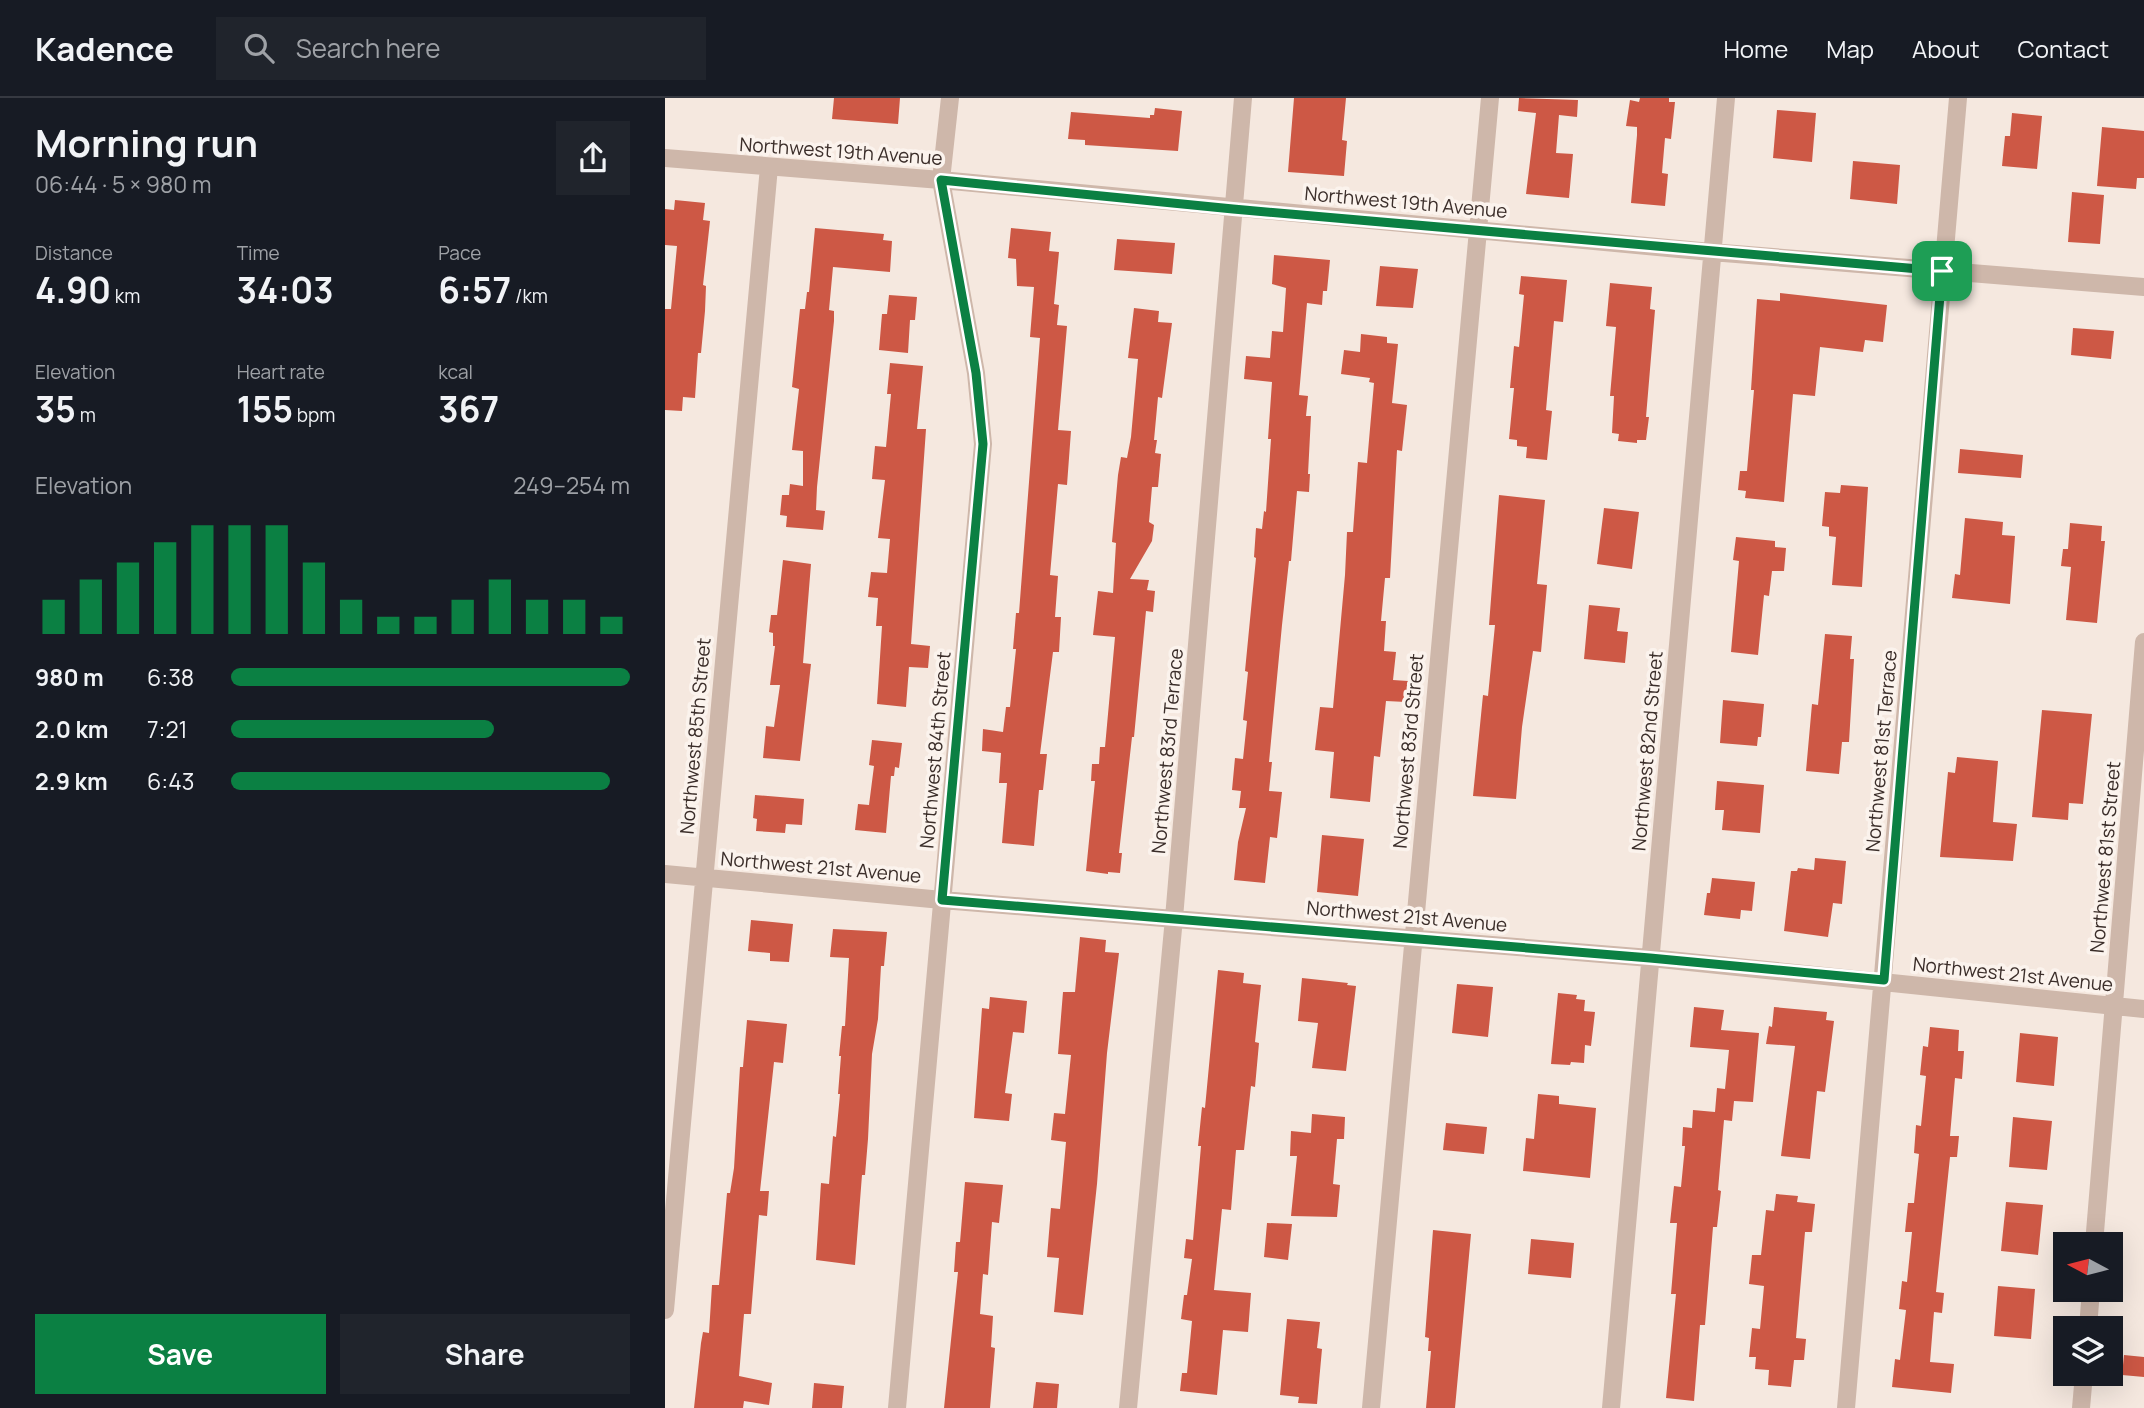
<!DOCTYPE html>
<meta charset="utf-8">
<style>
body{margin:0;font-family:Manrope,sans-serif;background:#20242c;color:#f1f3f6;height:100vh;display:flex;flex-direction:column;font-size:26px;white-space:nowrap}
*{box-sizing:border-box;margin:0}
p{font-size:23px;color:#9ea1a6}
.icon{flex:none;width:38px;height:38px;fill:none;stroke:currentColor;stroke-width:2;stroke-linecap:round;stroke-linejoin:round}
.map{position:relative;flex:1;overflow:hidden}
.sheet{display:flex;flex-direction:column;background:#171b24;width:665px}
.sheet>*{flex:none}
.needle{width:46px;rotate:277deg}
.buttons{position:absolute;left:1388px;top:1134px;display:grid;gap:14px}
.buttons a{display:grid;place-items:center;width:70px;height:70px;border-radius:0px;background:#171b24;box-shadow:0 7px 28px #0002;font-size:35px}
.pin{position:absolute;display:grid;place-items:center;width:60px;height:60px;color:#fff;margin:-30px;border-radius:14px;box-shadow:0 4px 10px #0006}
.round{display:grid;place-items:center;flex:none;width:74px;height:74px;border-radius:0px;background:#20242c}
.summary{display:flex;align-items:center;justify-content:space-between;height:119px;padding:0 35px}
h1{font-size:38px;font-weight:700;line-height:52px}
.figures{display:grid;grid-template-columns:repeat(3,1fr);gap:10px;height:119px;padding:7px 35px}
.figures div{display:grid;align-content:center}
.figures b{font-size:35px;font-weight:700}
.figures small{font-size:19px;font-weight:400}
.figures p{font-size:19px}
.chart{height:196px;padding:14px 35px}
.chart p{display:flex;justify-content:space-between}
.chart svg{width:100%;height:126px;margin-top:7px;stroke:#0b8043;stroke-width:6}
.primary-button{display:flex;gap:14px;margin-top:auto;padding:14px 35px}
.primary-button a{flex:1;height:80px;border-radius:0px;background:#0b8043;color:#fff;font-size:28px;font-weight:700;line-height:80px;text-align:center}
.primary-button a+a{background:#20242c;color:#f1f3f6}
ul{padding:0 35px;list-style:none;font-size:23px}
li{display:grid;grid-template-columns:112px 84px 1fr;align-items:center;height:52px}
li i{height:18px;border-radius:9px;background:#0b8043}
header{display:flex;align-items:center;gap:42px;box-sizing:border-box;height:98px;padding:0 35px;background:#171b24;border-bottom:2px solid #363941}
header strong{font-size:33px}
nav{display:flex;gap:38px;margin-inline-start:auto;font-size:24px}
.search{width:490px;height:63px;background:#20242c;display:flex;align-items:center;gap:18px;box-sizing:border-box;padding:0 24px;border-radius:0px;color:#9ea1a6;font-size:26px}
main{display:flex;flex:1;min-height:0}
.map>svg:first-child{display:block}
</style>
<header>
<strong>Kadence</strong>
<div class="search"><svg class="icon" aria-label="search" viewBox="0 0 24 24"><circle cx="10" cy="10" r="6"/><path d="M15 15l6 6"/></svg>Search here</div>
<nav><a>Home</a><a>Map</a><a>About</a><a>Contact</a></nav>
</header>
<main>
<section class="sheet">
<div class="summary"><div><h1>Morning run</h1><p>06:44 · 5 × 980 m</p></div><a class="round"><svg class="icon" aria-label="share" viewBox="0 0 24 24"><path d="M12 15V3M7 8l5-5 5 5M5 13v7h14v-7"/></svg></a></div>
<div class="figures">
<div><p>Distance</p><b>4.90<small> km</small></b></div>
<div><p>Time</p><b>34:03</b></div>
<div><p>Pace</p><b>6:57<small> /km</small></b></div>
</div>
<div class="figures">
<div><p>Elevation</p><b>35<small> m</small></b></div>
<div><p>Heart rate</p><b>155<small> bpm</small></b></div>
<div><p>kcal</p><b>367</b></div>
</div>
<div class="chart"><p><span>Elevation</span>249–254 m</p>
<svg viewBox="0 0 160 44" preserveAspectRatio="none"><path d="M5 44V32M15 44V25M25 44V19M35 44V12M45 44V6M55 44V6M65 44V6M75 44V19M85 44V32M95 44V38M105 44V38M115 44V32M125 44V25M135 44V32M145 44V32M155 44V38"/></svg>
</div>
<ul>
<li><b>980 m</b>6:38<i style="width:100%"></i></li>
<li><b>2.0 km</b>7:21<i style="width:66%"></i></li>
<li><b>2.9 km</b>6:43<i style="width:95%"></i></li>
</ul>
<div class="primary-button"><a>Save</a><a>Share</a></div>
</section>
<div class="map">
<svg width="1479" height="1310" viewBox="0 0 1479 1310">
<rect width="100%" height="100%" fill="#f5e8df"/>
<!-- building -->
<path fill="#cd5845" d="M 169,0 L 235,0 L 233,26 L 167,21 Z
M 629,0 L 681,0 L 677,42 L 682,43 L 679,78 L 623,74 Z
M 854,0 L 913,2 L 912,19 L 894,17 L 891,55 L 908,56 L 904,100 L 861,96 L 871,15 L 853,13 Z
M 975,0 L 1004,0 L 1004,4 L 1010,4 L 1006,41 L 1000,40 L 997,75 L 1003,76 L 1000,108 L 966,105 L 972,37 L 972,29 L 961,28 L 965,2 L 974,4 Z
M 490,10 L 517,13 L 513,53 L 420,47 L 420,42 L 403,41 L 406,14 L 485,20 L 485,17 L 489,17 Z
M 1112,12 L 1151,15 L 1147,64 L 1108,60 Z
M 1347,15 L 1377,18 L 1372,71 L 1337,68 L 1340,38 L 1345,38 Z
M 1437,29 L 1479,33 L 1479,80 L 1472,80 L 1471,91 L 1432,88 Z
M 1188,63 L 1235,67 L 1232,106 L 1185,101 Z
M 1407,94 L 1439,97 L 1435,146 L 1403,144 Z
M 10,102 L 40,105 L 38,122 L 45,123 L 38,187 L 41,188 L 40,213 L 36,255 L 33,255 L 30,300 L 18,299 L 17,313 L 0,312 L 0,211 L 6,211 L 12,148 L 0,147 L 0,111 L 9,112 Z
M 150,130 L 219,136 L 218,142 L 227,143 L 225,174 L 168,169 L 164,212 L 169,213 L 169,223 L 152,389 L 151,412 L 160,413 L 158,432 L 121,429 L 122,418 L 115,417 L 117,397 L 124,397 L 125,386 L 138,388 L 138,353 L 127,352 L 134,291 L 127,289 L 135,211 L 140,211 L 142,194 L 144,194 Z
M 346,130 L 386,134 L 384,153 L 394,154 L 389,206 L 394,207 L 392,227 L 402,228 L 393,332 L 406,333 L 402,387 L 393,386 L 385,477 L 393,478 L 390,519 L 396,519 L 394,554 L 388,554 L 375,656 L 382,656 L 378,692 L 374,692 L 369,748 L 337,745 L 342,685 L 334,685 L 336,655 L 317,653 L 318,631 L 338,634 L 341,609 L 345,609 L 351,551 L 348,551 L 351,515 L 354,515 L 375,240 L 365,239 L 369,189 L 352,188 L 351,161 L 343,160 Z
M 452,141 L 510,145 L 507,176 L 449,172 Z
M 609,157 L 665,162 L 662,193 L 658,193 L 657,207 L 642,205 L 634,297 L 643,298 L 641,318 L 646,318 L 643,376 L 645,376 L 644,394 L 632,393 L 626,463 L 624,463 L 617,527 L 604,664 L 607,664 L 604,693 L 617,694 L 612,740 L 605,739 L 600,785 L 569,782 L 573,744 L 581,710 L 574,710 L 576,693 L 567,692 L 570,660 L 578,661 L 582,623 L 578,622 L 583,574 L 580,573 L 591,460 L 589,459 L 591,430 L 597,431 L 599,413 L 601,414 L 606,341 L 603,341 L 607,284 L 579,281 L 581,258 L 605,260 L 607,233 L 618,234 L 621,190 L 607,186 Z
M 715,168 L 753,171 L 748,210 L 711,208 Z
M 856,178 L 902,182 L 898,224 L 889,223 L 881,312 L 887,313 L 882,362 L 861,360 L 862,349 L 852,348 L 852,342 L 844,341 L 849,290 L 845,290 L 849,248 L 854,249 L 859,197 L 854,196 Z
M 945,185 L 987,189 L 985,211 L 990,212 L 981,319 L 984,319 L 981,342 L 972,342 L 972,345 L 953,343 L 954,336 L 947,335 L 949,298 L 945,298 L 951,229 L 941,228 Z
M 1115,195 L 1222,207 L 1218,244 L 1200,242 L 1198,254 L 1155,249 L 1150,298 L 1128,296 L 1119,404 L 1080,400 L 1081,393 L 1073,392 L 1075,373 L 1082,373 L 1089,292 L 1086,292 L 1092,201 L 1115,203 Z
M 224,197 L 252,199 L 250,222 L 245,222 L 243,255 L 214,252 L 217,216 L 222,216 Z
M 469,210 L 494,213 L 493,224 L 507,225 L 497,300 L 493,299 L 489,342 L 492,342 L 490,355 L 496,356 L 493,389 L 487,389 L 484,424 L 489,427 L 487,443 L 465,481 L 484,482 L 482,492 L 490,493 L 488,514 L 481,513 L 469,639 L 467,639 L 454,755 L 457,755 L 455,775 L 443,774 L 443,776 L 421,773 L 430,683 L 426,683 L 427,666 L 434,666 L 435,649 L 440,649 L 450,539 L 428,537 L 433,493 L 448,495 L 451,445 L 447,444 L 453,377 L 456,359 L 462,360 L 466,339 L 473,261 L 463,260 Z
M 1408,230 L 1449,233 L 1446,261 L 1406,257 Z
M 696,236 L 722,239 L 722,245 L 733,246 L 727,305 L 742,307 L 737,353 L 732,352 L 725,480 L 720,480 L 716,523 L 721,523 L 719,553 L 731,554 L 728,582 L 743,583 L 741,604 L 721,603 L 715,659 L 709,658 L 705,704 L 665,700 L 669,654 L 650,652 L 655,609 L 668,610 L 680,477 L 682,434 L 688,434 L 693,364 L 702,365 L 709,285 L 704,284 L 705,280 L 676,276 L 679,252 L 695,254 Z
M 225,265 L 258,268 L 252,331 L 261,331 L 246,546 L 265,548 L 263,570 L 244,569 L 241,609 L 212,606 L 217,528 L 211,528 L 213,500 L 203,499 L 206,474 L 222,475 L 225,441 L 213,440 L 220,382 L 207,381 L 210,348 L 221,349 L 226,296 L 222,296 Z
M 1295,351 L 1358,357 L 1356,380 L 1293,375 Z
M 1176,387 L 1203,389 L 1197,489 L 1167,487 L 1171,439 L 1164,438 L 1164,429 L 1157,428 L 1160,394 L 1175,395 Z
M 834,397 L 880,402 L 872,486 L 882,487 L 876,554 L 868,553 L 857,629 L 851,701 L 808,698 L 818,597 L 823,598 L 830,527 L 824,527 Z
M 939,410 L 974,414 L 967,471 L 932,466 Z
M 1300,420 L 1338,424 L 1337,437 L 1350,438 L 1345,506 L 1287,500 L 1290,476 L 1295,477 Z
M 1405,425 L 1437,428 L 1436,443 L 1440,443 L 1432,525 L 1401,522 L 1406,469 L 1396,468 L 1398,451 L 1403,451 Z
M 1071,439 L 1110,443 L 1110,449 L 1121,450 L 1119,473 L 1107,473 L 1104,498 L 1099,497 L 1093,557 L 1066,554 L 1074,463 L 1068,462 Z
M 118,462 L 146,466 L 138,565 L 146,566 L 135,663 L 98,660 L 101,628 L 109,629 L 115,587 L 105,587 L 110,548 L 108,548 L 108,535 L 104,534 L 106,517 L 112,517 Z
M 924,507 L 955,510 L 952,533 L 963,534 L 960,565 L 919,561 Z
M 1160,536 L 1187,538 L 1185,561 L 1189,561 L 1184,644 L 1177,644 L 1174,676 L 1141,673 L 1147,606 L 1153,607 Z
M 1058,602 L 1099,606 L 1096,639 L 1093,639 L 1092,648 L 1055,645 Z
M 1377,612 L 1427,616 L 1418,706 L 1404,705 L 1403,722 L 1367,719 Z
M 207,642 L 237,645 L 234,670 L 230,669 L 229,678 L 226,678 L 221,735 L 190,732 L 193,706 L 204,707 L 209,668 L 204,667 Z
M 1292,659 L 1333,663 L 1328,724 L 1352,726 L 1348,763 L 1275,759 L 1283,674 L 1290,675 Z
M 1052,683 L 1099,687 L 1095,735 L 1057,732 L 1059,712 L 1050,712 Z
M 90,697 L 139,701 L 137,727 L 121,726 L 120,735 L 91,733 L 92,721 L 88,720 Z
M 657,737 L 699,741 L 693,798 L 652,794 Z
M 1150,760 L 1181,763 L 1177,806 L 1168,805 L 1163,839 L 1119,833 L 1126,773 L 1132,773 L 1133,770 L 1149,772 Z
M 1047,780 L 1090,784 L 1087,813 L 1076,812 L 1075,821 L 1039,817 L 1042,795 L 1045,795 Z
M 86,822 L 128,826 L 124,864 L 105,863 L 105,855 L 83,853 Z
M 168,831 L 222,834 L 219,868 L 216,868 L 213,921 L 207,956 L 203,1041 L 200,1077 L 197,1077 L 190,1167 L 151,1162 L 156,1085 L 164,1086 L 168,1038 L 171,1039 L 175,996 L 173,996 L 176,958 L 174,958 L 177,928 L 180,928 L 184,860 L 165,859 Z
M 415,839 L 441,842 L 440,854 L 454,855 L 442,955 L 432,1086 L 418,1217 L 389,1214 L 394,1160 L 382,1159 L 386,1110 L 395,1111 L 401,1044 L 386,1042 L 389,1015 L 400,1016 L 406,957 L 393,956 L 398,894 L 410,894 Z
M 553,872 L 579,875 L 578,885 L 596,887 L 590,944 L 594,945 L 590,989 L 586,988 L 579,1052 L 571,1052 L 566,1112 L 557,1111 L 549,1192 L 586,1195 L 583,1234 L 558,1232 L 552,1297 L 515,1293 L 517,1275 L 522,1275 L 527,1223 L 516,1221 L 519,1197 L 522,1197 L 527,1161 L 519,1160 L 521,1141 L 528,1142 L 536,1048 L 533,1048 L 537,1009 L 540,1010 Z
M 637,880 L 683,885 L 682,887 L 691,888 L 681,973 L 647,970 L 653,925 L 633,923 Z
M 792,886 L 828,889 L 823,939 L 787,935 Z
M 893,895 L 912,897 L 911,901 L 920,902 L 919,913 L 930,914 L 926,948 L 920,947 L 919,965 L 906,964 L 905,967 L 886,966 Z
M 325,899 L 362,903 L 359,935 L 348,934 L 340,995 L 347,996 L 344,1023 L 309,1020 L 317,910 L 324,911 Z
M 1029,909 L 1059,912 L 1056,932 L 1094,935 L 1088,1004 L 1069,1003 L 1067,1023 L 1059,1022 L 1053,1092 L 1056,1093 L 1052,1129 L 1048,1129 L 1040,1227 L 1035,1227 L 1029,1303 L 1001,1300 L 1011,1196 L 1006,1196 L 1012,1125 L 1005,1125 L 1009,1088 L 1016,1089 L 1020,1048 L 1017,1048 L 1018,1029 L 1027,1030 L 1028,1012 L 1050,1014 L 1052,990 L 1060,991 L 1064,952 L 1025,949 Z
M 1109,909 L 1162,914 L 1161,922 L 1169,923 L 1160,994 L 1152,993 L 1145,1061 L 1116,1058 L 1130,948 L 1101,946 L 1104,928 L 1107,929 Z
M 82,922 L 122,926 L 118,965 L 109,964 L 95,1093 L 104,1093 L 102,1118 L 94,1117 L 86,1216 L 79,1216 L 74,1278 L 107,1285 L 104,1307 L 79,1303 L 78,1310 L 29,1310 L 36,1245 L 38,1234 L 44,1235 L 47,1187 L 54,1187 L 62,1095 L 65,1095 L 69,1070 L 75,969 L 78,969 Z
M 1265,929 L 1294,932 L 1293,953 L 1299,953 L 1297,981 L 1290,980 L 1285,1038 L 1294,1038 L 1292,1059 L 1285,1059 L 1271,1194 L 1279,1195 L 1277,1215 L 1269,1214 L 1265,1264 L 1289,1266 L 1286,1295 L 1227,1289 L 1230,1261 L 1235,1262 L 1241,1212 L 1234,1211 L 1237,1183 L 1242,1184 L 1247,1134 L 1240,1134 L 1243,1105 L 1249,1105 L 1254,1056 L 1249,1055 L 1251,1027 L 1256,1028 L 1261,978 L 1255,977 L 1258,948 L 1263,949 Z
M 1355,935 L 1393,939 L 1389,988 L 1351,984 Z
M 873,996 L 894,998 L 894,1006 L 931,1010 L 925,1080 L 858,1073 L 861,1040 L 869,1041 Z
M 647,1016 L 680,1019 L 679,1041 L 672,1041 L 668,1086 L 675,1087 L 672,1119 L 626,1118 L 632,1058 L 625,1058 L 626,1033 L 646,1035 Z
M 1348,1019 L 1387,1023 L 1382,1072 L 1344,1069 Z
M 781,1025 L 822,1029 L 819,1056 L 778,1052 Z
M 300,1084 L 338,1087 L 334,1125 L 327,1124 L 323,1177 L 318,1176 L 315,1216 L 328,1218 L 326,1249 L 330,1250 L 325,1310 L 279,1310 L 293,1174 L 289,1174 L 291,1144 L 295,1144 Z
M 1111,1096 L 1133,1098 L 1132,1104 L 1150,1106 L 1147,1134 L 1140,1134 L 1131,1240 L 1141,1241 L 1139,1262 L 1129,1262 L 1126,1289 L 1103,1287 L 1104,1272 L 1090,1271 L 1091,1259 L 1084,1259 L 1087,1230 L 1095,1231 L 1099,1188 L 1084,1186 L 1087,1157 L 1096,1157 L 1101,1112 L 1109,1113 Z
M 1341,1104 L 1378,1107 L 1373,1157 L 1336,1153 Z
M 602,1125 L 627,1126 L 623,1162 L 599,1159 Z
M 768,1132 L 806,1136 L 790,1310 L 761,1310 L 766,1253 L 763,1253 L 764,1240 L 760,1239 Z
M 866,1141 L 909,1145 L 906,1180 L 863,1176 Z
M 1333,1188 L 1370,1191 L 1366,1241 L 1329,1238 Z
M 622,1221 L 655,1224 L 652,1250 L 657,1251 L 652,1306 L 633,1305 L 634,1299 L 615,1297 Z
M 1459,1257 L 1479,1259 L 1479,1279 L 1457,1277 Z
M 371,1284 L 394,1286 L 392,1310 L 368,1310 Z
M 149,1285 L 179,1288 L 177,1310 L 147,1310 Z"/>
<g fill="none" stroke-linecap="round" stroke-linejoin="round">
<!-- minor -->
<path stroke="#ceb7aa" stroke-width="18" d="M 0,60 L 276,82 L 1046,154 L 1479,189
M 0,776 L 277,802 L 985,860 L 1479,911
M 1429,1146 L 1479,544
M 0,1212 L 104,69
M 1423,1230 L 1426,1192
M 232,1310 L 318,346 L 311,275 L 276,82 L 285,0
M 463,1310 L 509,820 L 578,0
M 706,1310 L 825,0
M 946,1310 L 1061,0
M 1181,1310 L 1293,0
M 1416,1310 L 1419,1276"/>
</g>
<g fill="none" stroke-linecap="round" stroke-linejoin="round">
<!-- route casing -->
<g stroke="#fff" stroke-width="14">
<path id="route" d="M 276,82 L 568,111 L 1277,173 L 1219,882 L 985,860 L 277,802 L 318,346 L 311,275 Z"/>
</g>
<!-- route -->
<use href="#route" stroke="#0b8043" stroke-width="9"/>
</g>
<g text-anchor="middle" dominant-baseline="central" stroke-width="7" stroke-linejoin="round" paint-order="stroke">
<!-- street labels -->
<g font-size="19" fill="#3b2e2a" stroke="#fbf3ed">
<text transform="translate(176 53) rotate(4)">Northwest 19th Avenue</text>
<text transform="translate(741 104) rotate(5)">Northwest 19th Avenue</text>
<text transform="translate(30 638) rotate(-85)">Northwest 85th Street</text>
<text transform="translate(270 652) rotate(-85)">Northwest 84th Street</text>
<text transform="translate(502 653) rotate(-85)">Northwest 83rd Terrace</text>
<text transform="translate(743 653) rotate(-85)">Northwest 83rd Street</text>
<text transform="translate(982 653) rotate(-85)">Northwest 82nd Street</text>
<text transform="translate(1216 653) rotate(-85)">Northwest 81st Terrace</text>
<text transform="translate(1440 759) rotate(-85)">Northwest 81st Street</text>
<text transform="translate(156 769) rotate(5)">Northwest 21st Avenue</text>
<text transform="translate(742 818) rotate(5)">Northwest 21st Avenue</text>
<text transform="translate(1348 876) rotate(6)">Northwest 21st Avenue</text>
</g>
</g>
</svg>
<div class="buttons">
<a><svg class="needle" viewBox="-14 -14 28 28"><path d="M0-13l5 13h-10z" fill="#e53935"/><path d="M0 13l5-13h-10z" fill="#9ea1a6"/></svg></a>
<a><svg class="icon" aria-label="layers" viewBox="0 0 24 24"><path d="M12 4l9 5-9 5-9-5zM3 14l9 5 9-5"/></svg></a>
</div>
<div class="pin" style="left:1277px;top:173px;background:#1e9e55"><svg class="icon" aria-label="arrive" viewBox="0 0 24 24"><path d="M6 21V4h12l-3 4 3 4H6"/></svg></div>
</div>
</main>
